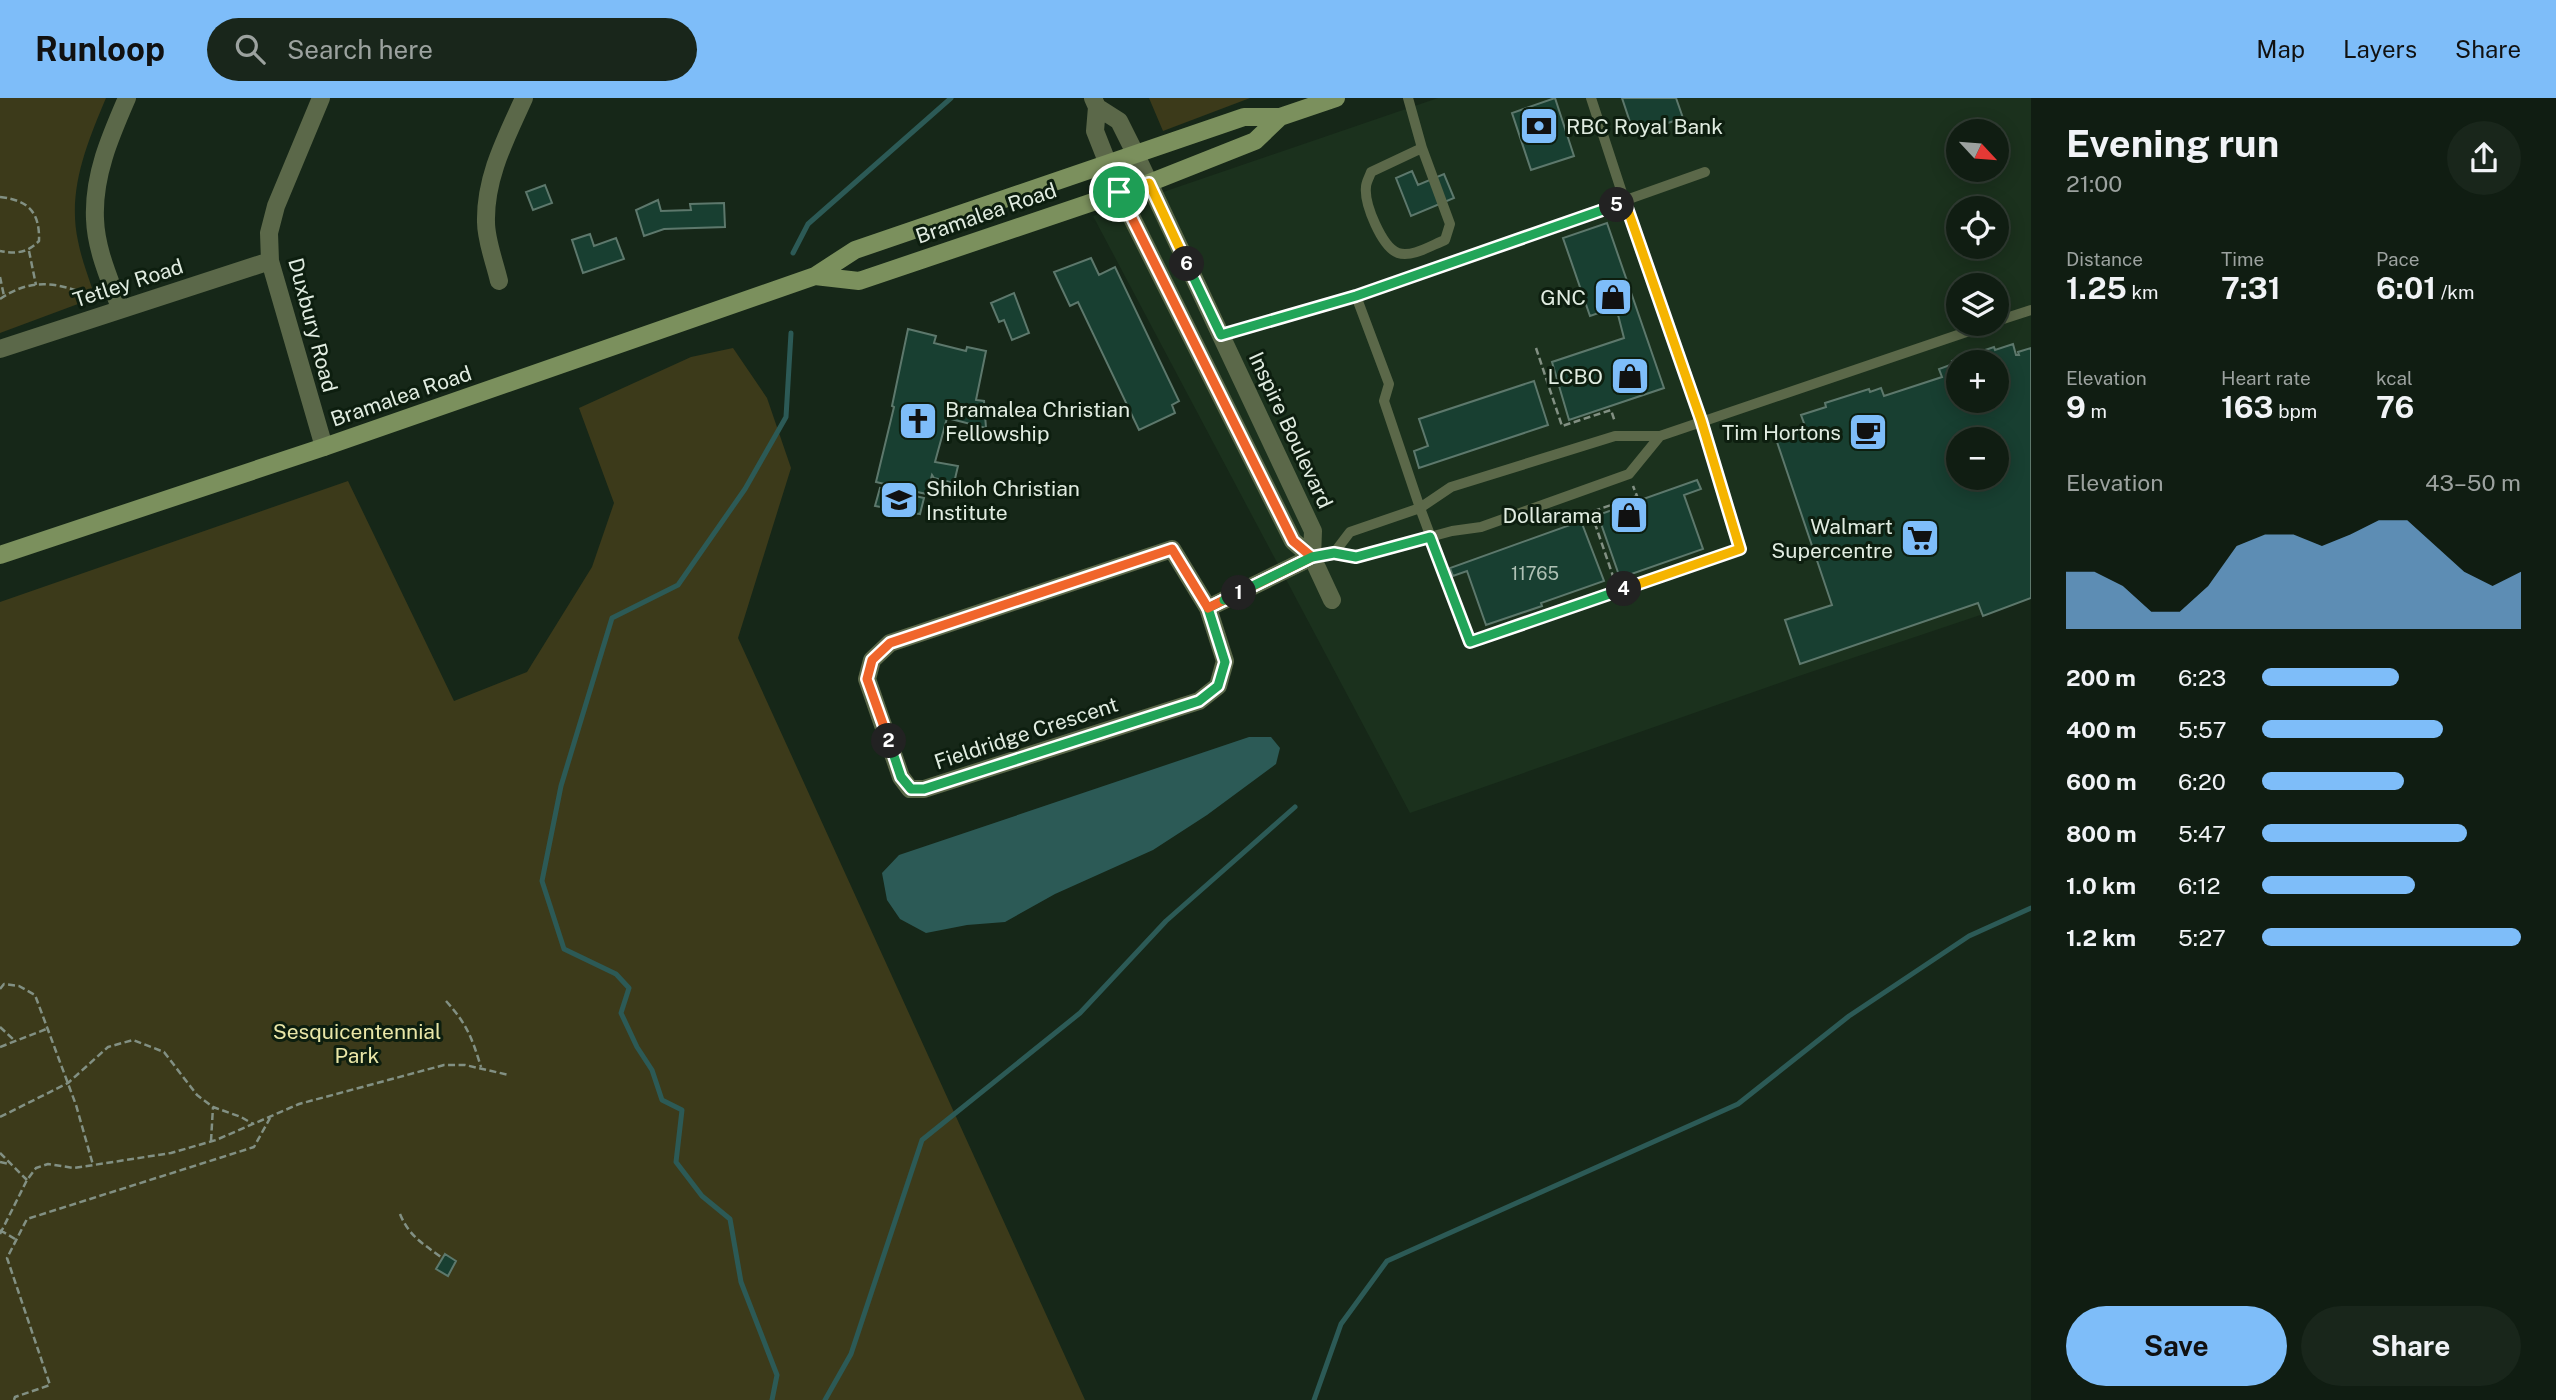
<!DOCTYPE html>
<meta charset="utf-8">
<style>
body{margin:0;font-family:"Public Sans",sans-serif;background:#19261b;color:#f1f3f6;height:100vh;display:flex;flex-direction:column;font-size:26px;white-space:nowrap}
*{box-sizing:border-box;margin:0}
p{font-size:23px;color:#9ca29f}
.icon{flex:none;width:38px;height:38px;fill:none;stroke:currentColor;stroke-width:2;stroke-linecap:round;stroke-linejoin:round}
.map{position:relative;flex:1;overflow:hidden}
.sheet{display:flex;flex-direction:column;background:#101d12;width:525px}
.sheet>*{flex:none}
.needle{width:46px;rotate:116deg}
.controls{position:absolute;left:1946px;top:21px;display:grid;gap:14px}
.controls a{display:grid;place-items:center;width:63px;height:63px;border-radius:50%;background:#101d12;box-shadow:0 4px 18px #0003,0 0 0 2px #303b32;font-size:35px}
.pin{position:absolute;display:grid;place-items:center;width:60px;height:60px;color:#fff;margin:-30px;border:4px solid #fff;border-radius:50%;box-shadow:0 2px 7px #0007}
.km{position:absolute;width:35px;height:35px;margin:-18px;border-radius:50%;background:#222;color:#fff;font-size:19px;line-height:35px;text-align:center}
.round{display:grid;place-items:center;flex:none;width:74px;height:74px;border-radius:37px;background:#19261b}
.summary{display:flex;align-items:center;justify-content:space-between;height:119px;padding:0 35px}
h1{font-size:38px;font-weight:700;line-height:52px}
.figures{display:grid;grid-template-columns:repeat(3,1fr);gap:10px;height:119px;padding:7px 35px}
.figures div{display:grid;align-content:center}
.figures b{font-size:30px;font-weight:700}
.figures small{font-size:19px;font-weight:400}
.figures p{font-size:19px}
.chart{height:196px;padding:14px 35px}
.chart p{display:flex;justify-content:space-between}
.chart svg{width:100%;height:126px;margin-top:7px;fill:#7ebdf9;opacity:.7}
.primary-button{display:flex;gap:14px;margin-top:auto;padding:14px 35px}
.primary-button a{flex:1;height:80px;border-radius:42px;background:#7ebdf9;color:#111;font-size:28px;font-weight:700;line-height:80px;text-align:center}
.primary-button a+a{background:#19261b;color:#f1f3f6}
ul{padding:0 35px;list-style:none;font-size:23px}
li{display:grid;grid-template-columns:112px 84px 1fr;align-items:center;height:52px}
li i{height:18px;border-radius:9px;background:#7ebdf9}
header{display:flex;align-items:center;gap:42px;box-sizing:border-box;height:98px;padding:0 35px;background:#7ebdf9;color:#111}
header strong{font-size:33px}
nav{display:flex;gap:38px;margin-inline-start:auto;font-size:24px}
.search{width:490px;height:63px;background:#19261b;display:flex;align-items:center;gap:18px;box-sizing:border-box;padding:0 24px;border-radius:38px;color:#9ca29f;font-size:26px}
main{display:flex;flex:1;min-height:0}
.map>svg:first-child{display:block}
</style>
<header>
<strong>Runloop</strong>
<div class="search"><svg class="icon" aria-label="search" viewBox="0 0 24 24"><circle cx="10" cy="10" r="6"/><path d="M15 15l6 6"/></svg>Search here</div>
<nav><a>Map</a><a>Layers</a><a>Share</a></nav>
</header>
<main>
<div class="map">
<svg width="2031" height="1302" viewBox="0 0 2031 1302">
<rect width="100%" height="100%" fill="#162718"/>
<!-- built -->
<path fill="#1b311d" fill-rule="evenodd" d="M 1438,0 L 2031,0 L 2031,500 L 1799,578 L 1410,715 L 1093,118 ZM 1958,33 L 1997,33 L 1997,72 L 1958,72 ZM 1958,110 L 1997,110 L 1997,149 L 1958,149 ZM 1958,187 L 1997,187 L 1997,226 L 1958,226 ZM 1958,264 L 1997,264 L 1997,303 L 1958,303 ZM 1958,341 L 1997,341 L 1997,380 L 1958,380 Z"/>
<!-- green -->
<path fill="#3c3a1a" d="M 0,0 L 106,0 C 87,45 67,93 78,143 C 81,159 87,175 92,190 L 86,203 L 0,235 Z
M 1149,0 L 1250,0 L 1163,33 Z
M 733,250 L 767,300 L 791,370 L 738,540 L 1085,1302 L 0,1302 L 0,504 L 348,383 L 454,603 L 527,574 L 592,469 L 614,405 L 579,310 L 691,259 Z"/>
<!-- water -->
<path fill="#2c5a56" d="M 1249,639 L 1271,639 L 1280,650 L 1276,666 L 1207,717 L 1153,752 L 1055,796 L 1005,824 L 967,827 L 926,835 L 900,821 L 887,802 L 882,775 L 899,757 Z"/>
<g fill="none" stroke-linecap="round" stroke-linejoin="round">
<!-- stream -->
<path stroke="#2c5a56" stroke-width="5" d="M 793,155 L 808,126 L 951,0
M 772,1302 L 777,1277 L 741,1184 L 730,1121 L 702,1098 L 676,1064 L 682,1012 L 662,1002 L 652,972 L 637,949 L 621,915 L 629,890 L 616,876 L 564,851 L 542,783 L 561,688 L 612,520 L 678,487 L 745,391 L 786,319 L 791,235
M 825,1302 L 851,1256 L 922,1042 L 1080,915 L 1166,823 L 1295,709
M 1314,1302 L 1341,1226 L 1387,1163 L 1738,1006 L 1849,918 L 1969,838 L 2031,810"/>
</g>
<!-- building -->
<path fill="#183f31" stroke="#5d786c" stroke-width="2" fill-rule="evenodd" d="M 1555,0 L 1574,58 L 1531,72 L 1512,15 Z
M 1622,0 L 1676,0 L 1683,20 L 1634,36 Z
M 1412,73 L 1418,87 L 1444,76 L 1454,100 L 1411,118 L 1396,80 Z
M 545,87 L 552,105 L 533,112 L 526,94 Z
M 658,102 L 661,113 L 691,112 L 690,106 L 724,105 L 725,129 L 664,131 L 644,138 L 636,112 Z
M 1607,125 L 1664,290 L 1569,322 L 1552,264 L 1624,240 L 1616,209 L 1590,218 L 1563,140 Z
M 590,136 L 594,148 L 616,140 L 624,161 L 583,175 L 572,142 Z
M 1091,160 L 1099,177 L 1115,169 L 1179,303 L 1172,307 L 1175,315 L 1139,332 L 1078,204 L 1070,208 L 1054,174 Z
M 1014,195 L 1029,235 L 1012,242 L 1004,222 L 999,224 L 991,205 Z
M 908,231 L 936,238 L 934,245 L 966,253 L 967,249 L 986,253 L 976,302 L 984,303 L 986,330 L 947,320 L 935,364 L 958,368 L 954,385 L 934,380 L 932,377 L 927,396 L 907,392 L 906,396 L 924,400 L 920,416 L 875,408 L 880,390 L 901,395 L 902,390 L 876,384 L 894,309 L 892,308 Z
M 2013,246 L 2016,257 L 2019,257 L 2018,254 L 2031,250 L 2031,500 L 1983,518 L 1978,505 L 1800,566 L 1785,522 L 1832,507 L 1775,338 L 1805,328 L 1801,317 L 1826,309 L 1825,305 L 1869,291 L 1870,294 L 1881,290 L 1884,298 L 1942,279 L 1939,271 L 1953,266 L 1952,263 L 1994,249 L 1995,252 ZM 1958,264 L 1997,264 L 1997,303 L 1958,303 ZM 1958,341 L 1997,341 L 1997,380 L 1958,380 Z
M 1534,283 L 1548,327 L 1419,370 L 1414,353 L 1428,348 L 1419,321 Z
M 1697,382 L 1701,391 L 1684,397 L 1703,451 L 1620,480 L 1598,417 Z
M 1581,423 L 1604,483 L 1541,505 L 1542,508 L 1486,527 L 1467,473 L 1453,478 L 1450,470 Z
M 445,1156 L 456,1163 L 448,1178 L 436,1171 Z"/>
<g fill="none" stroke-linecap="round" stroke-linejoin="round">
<!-- path -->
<path stroke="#829083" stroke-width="2.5" stroke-dasharray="7 3.5" stroke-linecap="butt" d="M 0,99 C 28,102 40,114 39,143 C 27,155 17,156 0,153
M 29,153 L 36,187
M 0,179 L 4,198
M 0,201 C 26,183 49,183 78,193 C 85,196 92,197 98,202
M 1536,250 L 1562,328 L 1611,312 L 1615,324
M 1614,481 L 1591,414 L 1637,398 L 1633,388
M 0,891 L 4,886 L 19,888 L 35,897 L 76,1007 L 93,1067
M 446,903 C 467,926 472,940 481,969
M 0,929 L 15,943
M 0,949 L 49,930
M 0,1019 L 68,985 L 108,949 L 133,942 L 164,954 L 197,997 L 213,1009 L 241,1019 L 253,1026
M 211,1043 L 213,1009
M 0,1055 L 27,1082
M 0,1064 L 9,1066
M 400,1116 C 409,1138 422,1145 441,1159
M 0,1132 L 15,1141
M 0,1136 L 27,1082 L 36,1070 L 48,1066 L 74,1070 L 171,1055 L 216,1042 L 299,1006 L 444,967 L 465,967 L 509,977
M 14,1302 L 15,1299 L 50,1287 L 7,1160 L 27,1121 L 254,1049 L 270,1020"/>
<!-- service -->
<path stroke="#5b6849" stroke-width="10" d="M 1408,0 L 1422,50 L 1450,126 L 1445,142 C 1432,147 1412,160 1398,155 C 1382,149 1364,106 1366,89 C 1366,84 1370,78 1371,74 L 1422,50
M 1356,198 L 1389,286 L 1384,303 L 1420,410 L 1470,544 L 1740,451 L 1701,322 L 1625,104 L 1591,0
M 1997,223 L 2031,212
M 1221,237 L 1356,198 L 1705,74
M 1334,455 L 1350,434 L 1420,410 L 1451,389 L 1615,338 L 1660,338 L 1990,226
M 1312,459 L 1334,455 L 1356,459 L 1452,433 L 1481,429 L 1629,376 L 1660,338"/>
<!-- minor -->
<path stroke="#5b6849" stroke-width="18" d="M 321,0 L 276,108 L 269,135 L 270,163 L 324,349
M 499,183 C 495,165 486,143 486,124 C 485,79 506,40 524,0
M 120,210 C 110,182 96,152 95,121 C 93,78 110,39 127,0
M 0,251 L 270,163
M 1208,510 L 1172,451 L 890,545 L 872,562 L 867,581 L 901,679 L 910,691 L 924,691 L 1199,603 L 1218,588 L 1225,563 L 1208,510 L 1312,459"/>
<!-- tertiary -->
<path stroke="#5b6849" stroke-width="18" d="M 1093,0 L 1097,9 L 1095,33 L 1119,94 L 1293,443 L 1312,459 L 1332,502
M 1097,9 L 1119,23 L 1135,55 L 1313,433 L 1312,459"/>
<!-- secondary -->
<path stroke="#7b905d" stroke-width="18" d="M 815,178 L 859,183 L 1149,85 L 1255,43 L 1280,19
M 0,457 L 324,349 L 815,178 L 855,152 L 1244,19 L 1280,19 L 1336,0"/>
</g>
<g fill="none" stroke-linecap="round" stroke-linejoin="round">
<!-- split-1 casing -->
<g stroke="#fff" stroke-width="14">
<path id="split-1" d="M 1119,94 L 1293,443 L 1312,459 L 1239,495"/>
</g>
<!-- split-2 casing -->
<g stroke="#fff" stroke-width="14">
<path id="split-2" d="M 889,643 L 901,679 L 911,691 L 924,691 L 1199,603 L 1218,588 L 1225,564 L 1208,510 L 1239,495"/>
</g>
<!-- split-3 casing -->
<g stroke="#fff" stroke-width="14">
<path id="split-3" d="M 889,643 L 867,581 L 872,562 L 890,545 L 1172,451 L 1208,510 L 1224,502"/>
</g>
<!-- split-4 casing -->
<g stroke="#fff" stroke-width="14">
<path id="split-4" d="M 1224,502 L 1312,459 L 1334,455 L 1356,459 L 1430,439 L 1470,544 L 1624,491"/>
</g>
<!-- split-5 casing -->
<g stroke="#fff" stroke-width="14">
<path id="split-5" d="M 1617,107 L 1625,104 L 1701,322 L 1740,451 L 1624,491"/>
</g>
<!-- split-6 casing -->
<g stroke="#fff" stroke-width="14">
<path id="split-6" d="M 1187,166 L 1221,237 L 1356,198 L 1617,107"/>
</g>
<!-- split-7 casing -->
<g stroke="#fff" stroke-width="14">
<path id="split-7" d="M 1119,94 L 1149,85 L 1187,166"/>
</g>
<!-- split-1 -->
<use href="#split-1" stroke="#f0652b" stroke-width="9"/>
<!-- split-2 -->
<use href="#split-2" stroke="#22a559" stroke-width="9"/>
<!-- split-3 -->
<use href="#split-3" stroke="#f0652b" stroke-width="9"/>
<!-- split-4 -->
<use href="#split-4" stroke="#22a559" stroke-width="9"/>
<!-- split-5 -->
<use href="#split-5" stroke="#f5b400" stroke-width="9"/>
<!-- split-6 -->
<use href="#split-6" stroke="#22a559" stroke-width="9"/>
<!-- split-7 -->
<use href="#split-7" stroke="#f5b400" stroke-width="9"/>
</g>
<!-- icons -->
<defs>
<g id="bank-square" transform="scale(2.0125)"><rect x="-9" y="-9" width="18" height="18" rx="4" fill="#7ebdf9" stroke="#0d1e0f"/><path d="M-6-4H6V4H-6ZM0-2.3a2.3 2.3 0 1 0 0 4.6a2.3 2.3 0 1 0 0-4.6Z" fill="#111"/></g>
<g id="shop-square" transform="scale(2.0125)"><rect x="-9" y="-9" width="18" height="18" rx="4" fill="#7ebdf9" stroke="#0d1e0f"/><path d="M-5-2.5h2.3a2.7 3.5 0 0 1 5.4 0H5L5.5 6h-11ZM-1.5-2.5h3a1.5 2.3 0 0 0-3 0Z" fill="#111"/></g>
<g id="church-square" transform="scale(2.0125)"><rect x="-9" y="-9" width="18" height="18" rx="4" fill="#7ebdf9" stroke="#0d1e0f"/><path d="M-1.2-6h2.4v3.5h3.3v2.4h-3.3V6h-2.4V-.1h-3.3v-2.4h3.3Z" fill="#111"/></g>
<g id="cafe-square" transform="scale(2.0125)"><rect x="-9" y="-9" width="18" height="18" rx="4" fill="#7ebdf9" stroke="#0d1e0f"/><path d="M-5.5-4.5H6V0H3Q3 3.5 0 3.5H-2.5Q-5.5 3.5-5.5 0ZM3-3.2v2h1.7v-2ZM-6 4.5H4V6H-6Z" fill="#111"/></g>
<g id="school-square" transform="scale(2.0125)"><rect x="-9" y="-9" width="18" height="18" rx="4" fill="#7ebdf9" stroke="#0d1e0f"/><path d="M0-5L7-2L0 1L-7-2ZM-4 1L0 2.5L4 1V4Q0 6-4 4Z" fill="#111"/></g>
<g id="supermarket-square" transform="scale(2.0125)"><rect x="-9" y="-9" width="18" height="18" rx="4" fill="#7ebdf9" stroke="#0d1e0f"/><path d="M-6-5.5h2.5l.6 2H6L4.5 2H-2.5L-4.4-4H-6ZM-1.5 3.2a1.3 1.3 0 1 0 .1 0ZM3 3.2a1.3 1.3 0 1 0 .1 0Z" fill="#111"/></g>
</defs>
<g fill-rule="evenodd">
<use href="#bank-square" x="1539" y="28"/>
<use href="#shop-square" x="1613" y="199"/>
<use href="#shop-square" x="1630" y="278"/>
<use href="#church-square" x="918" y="323"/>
<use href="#cafe-square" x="1868" y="334"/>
<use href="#school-square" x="899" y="402"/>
<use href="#shop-square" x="1629" y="417"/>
<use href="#supermarket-square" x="1920" y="440"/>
</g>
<g text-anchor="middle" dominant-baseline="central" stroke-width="6" stroke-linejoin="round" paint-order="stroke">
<!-- number labels -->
<g font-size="18" fill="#afc1b5">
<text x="1535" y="475">11765</text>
</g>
<!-- poi labels -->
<g font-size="21" fill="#e1ece1" stroke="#0d1e0f" text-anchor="end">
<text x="1566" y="28" text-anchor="start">RBC Royal Bank</text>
<text x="1586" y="199">GNC</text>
<text x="1603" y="278">LCBO</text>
<text x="945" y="311" text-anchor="start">Bramalea Christian<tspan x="945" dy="24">Fellowship</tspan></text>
<text x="1841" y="334">Tim Hortons</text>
<text x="926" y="390" text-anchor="start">Shiloh Christian<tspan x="926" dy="24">Institute</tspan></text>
<text x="1602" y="417">Dollarama</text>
<text x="1893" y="428">Walmart<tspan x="1893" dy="24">Supercentre</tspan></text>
</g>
<!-- street labels -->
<g font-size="21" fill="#e1ece1" stroke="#0d1e0f">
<text transform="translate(986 115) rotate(-19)">Bramalea Road</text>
<text transform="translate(128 185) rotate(-18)">Tetley Road</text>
<text transform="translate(313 227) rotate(75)">Duxbury Road</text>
<text transform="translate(401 298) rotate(-19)">Bramalea Road</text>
<text transform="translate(1291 332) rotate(65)">Inspire Boulevard</text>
<text transform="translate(1026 635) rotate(-18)">Fieldridge Crescent</text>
</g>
<!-- park labels -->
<g font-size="21" fill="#e9e6a7" stroke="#0d1e0f">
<text x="357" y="933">Sesquicentennial<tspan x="357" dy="24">Park</tspan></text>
</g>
</g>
</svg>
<div class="controls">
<a><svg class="needle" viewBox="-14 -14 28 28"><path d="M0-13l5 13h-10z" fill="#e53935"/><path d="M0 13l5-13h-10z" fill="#9ca29f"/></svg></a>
<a><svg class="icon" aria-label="locate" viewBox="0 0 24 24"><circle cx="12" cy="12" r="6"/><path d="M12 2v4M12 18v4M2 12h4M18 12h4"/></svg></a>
<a><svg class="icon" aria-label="layers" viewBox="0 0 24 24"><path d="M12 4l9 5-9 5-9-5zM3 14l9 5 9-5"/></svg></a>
<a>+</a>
<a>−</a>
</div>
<div class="pin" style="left:1119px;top:94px;background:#1e9e55"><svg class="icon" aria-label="arrive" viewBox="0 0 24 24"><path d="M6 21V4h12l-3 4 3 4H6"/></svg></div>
<b class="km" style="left:1239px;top:495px">1</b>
<b class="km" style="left:889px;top:643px">2</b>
<b class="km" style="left:1624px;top:491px">4</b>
<b class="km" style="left:1617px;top:107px">5</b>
<b class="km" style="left:1187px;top:166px">6</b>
</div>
<section class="sheet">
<div class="summary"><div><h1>Evening run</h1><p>21:00</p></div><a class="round"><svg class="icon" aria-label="share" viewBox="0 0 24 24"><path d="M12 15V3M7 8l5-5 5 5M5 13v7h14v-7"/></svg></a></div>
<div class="figures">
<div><p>Distance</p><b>1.25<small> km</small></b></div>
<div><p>Time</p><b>7:31</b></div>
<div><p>Pace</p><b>6:01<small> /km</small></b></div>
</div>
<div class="figures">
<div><p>Elevation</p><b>9<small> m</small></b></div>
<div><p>Heart rate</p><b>163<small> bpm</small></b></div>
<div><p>kcal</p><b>76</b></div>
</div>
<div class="chart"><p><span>Elevation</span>43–50 m</p>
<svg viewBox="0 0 160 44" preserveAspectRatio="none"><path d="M0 44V24L10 24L20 29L30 38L40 38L50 29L60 15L70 11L80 11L90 15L100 11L110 6L120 6L130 15L140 24L150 29L160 24V44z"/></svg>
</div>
<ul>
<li><b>200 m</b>6:23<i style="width:53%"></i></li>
<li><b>400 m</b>5:57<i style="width:70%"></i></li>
<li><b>600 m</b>6:20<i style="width:55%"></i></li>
<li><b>800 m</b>5:47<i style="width:79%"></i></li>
<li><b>1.0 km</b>6:12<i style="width:59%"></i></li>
<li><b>1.2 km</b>5:27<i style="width:100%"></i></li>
</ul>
<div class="primary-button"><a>Save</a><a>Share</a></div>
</section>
</main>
